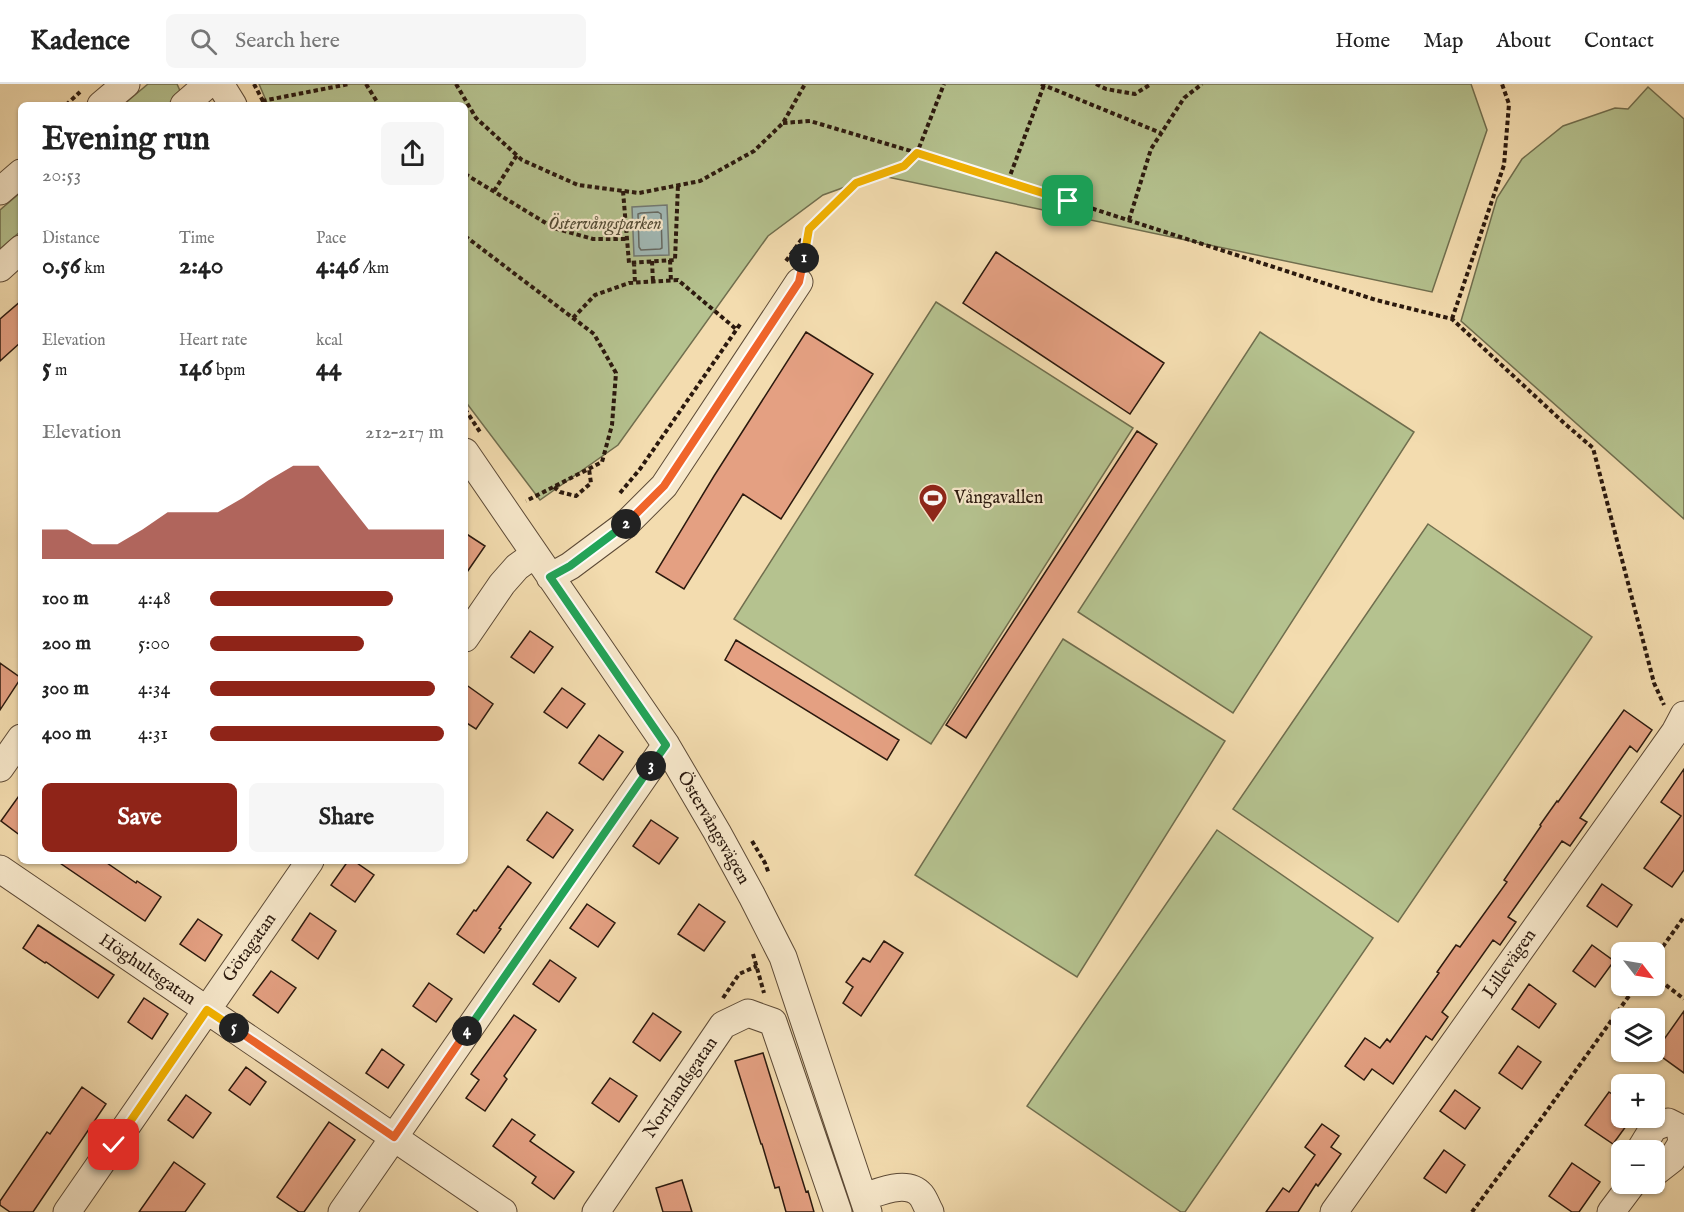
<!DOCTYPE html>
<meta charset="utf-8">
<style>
body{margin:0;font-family:"IM FELL English",serif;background:#f6f6f6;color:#222;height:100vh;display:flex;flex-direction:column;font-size:22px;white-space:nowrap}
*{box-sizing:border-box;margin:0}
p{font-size:20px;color:#767676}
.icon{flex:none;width:33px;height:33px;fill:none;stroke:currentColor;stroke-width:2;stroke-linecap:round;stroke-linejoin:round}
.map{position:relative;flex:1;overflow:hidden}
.details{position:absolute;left:18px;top:18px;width:450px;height:762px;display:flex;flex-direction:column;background:#fff;border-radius:9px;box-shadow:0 2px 4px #0004}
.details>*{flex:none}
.needle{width:39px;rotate:121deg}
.fabs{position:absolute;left:1611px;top:858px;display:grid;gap:12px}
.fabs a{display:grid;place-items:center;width:54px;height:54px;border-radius:9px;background:#fff;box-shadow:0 2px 4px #0004;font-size:30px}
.pin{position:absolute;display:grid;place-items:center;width:51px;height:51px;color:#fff;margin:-26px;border-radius:12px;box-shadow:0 3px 9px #0006}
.km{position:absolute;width:30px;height:30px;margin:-15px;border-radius:50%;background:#222;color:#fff;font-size:16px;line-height:30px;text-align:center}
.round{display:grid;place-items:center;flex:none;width:63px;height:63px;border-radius:9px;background:#f6f6f6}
.head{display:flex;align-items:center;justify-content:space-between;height:102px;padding:0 24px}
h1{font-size:33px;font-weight:700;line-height:45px}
.metrics{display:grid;grid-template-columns:repeat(3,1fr);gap:9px;height:102px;padding:6px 24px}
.metrics div{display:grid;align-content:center}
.metrics b{font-size:26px;font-weight:700}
.metrics small{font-size:16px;font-weight:400}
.metrics p{font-size:16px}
.chart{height:168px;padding:12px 24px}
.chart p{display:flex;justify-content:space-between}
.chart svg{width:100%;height:108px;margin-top:6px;fill:#8f2418;opacity:.7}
.button{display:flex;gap:12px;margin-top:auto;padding:12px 24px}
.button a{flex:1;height:69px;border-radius:9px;background:#8f2418;color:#fff;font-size:24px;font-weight:700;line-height:69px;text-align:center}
.button a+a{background:#f6f6f6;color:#222}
ul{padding:0 24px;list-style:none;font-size:20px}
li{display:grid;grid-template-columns:96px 72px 1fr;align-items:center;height:45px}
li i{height:15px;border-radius:8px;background:#8f2418}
header{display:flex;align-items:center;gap:36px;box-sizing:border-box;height:84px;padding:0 30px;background:#fff;border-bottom:2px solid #e0e0e0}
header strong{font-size:28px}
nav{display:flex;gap:33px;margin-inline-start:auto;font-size:21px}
.search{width:420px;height:54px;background:#f6f6f6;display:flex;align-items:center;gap:15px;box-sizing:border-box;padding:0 21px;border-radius:9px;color:#767676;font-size:22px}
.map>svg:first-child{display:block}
</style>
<header>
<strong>Kadence</strong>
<div class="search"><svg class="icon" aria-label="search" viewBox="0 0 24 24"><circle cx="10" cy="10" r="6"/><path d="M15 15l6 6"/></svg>Search here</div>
<nav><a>Home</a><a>Map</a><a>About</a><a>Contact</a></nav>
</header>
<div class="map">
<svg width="1684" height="1128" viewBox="0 0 1684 1128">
<rect width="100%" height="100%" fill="#f3dcaf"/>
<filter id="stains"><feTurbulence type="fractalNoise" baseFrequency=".00333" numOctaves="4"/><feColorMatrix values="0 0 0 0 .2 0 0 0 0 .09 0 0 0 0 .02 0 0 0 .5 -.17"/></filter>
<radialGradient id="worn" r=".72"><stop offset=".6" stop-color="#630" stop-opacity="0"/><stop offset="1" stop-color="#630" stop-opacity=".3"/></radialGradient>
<!-- green -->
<path fill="#b5c28f" stroke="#706e4e" stroke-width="1.5" d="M 148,0 L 177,0 L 181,9 L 167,21 L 123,21 Z
M 259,0 L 1471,0 L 1487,46 L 1432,208 L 878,91 L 823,111 L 768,152 L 618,361 L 540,416 L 465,317 L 465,21 L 268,21 Z
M 1648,3 L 1684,35 L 1684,435 L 1461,237 L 1497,114 L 1522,75 L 1563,42 L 1615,24 L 1628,25 Z
M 21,108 L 21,147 L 0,165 L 0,126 Z
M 936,218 L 1133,344 L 931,660 L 734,535 Z
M 1260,248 L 1414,348 L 1233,629 L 1078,528 Z
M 1428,440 L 1592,553 L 1398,838 L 1233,725 Z
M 1063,555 L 1225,657 L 1077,893 L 915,791 Z
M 1217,746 L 1373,854 L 1185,1128 L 1181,1128 L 1027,1022 Z"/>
<!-- water -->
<path fill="#a1b9b6" stroke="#727973" stroke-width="1.5" d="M 667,121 L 669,171 L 634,172 L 632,123 Z"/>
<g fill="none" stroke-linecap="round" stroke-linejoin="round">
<!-- shore -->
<path stroke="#666962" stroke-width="1.5" d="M 658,128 L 661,130 L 662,164 L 660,165 L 641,166 L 639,163 L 638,130 L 641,129 Z"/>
</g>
<!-- building -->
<path fill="#e4a082" stroke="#2b190e" stroke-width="1.5" d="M 996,168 L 1164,279 L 1130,330 L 963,219 Z
M 21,217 L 21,258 L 0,277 L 0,235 Z
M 806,248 L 873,290 L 781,435 L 743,410 L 684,505 L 656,488 L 714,392 Z
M 1137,347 L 1157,360 L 966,654 L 946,641 Z
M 465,449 L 485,462 L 465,491 Z
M 530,547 L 553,563 L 534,589 L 511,573 Z
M 736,556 L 899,656 L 887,676 L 725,576 Z
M 0,579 L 21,594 L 0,626 Z
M 465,600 L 493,620 L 476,645 L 465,638 Z
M 562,604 L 585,620 L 567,644 L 544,628 Z
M 1624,626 L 1652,646 L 1637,668 L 1630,662 L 1580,734 L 1587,738 L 1570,762 L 1562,757 L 1508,833 L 1516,838 L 1500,861 L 1493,856 L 1442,928 L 1448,933 L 1432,956 L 1426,952 L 1393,1000 L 1372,985 L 1364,996 L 1345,982 L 1365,954 L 1380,964 L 1387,955 L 1390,958 L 1439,889 L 1437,888 L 1456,861 L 1460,863 L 1507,798 L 1504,796 L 1541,742 L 1540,741 L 1557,717 L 1558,718 Z
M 599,651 L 623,668 L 603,696 L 579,679 Z
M 1684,685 L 1684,786 L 1672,803 L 1644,784 L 1681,732 L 1661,718 Z
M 21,709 L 21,752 L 1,737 Z
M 547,728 L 573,746 L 553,774 L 527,756 Z
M 651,736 L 678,754 L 659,780 L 633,762 Z
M 57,777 L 104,777 L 136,799 L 137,797 L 161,813 L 145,837 Z
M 348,777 L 354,777 L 374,791 L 355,818 L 331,801 Z
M 508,782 L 531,799 L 499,844 L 501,845 L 484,869 L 457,850 L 474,826 L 476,827 Z
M 1602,800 L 1632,821 L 1617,843 L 1587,822 Z
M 587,820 L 615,839 L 598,863 L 570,844 Z
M 699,820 L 725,838 L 704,867 L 678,850 Z
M 310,829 L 336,847 L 318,875 L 292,856 Z
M 198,835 L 222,851 L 205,877 L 180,860 Z
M 38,841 L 114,891 L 98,914 L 46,878 L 45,879 L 23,864 Z
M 884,857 L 903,869 L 861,932 L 843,919 L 853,903 L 846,898 L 863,874 L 870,878 Z
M 1592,861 L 1614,877 L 1595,903 L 1573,887 Z
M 550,876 L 576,894 L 559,918 L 533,900 Z
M 271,887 L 296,904 L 278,929 L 253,911 Z
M 429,899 L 452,915 L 436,938 L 413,922 Z
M 1529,900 L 1556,920 L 1539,944 L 1512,925 Z
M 144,914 L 168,930 L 152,955 L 128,938 Z
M 1684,927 L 1684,989 L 1655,968 Z
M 653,929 L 681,948 L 660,977 L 633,958 Z
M 514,931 L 536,946 L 504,992 L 507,995 L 485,1027 L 466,1014 L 479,996 L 471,990 Z
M 1518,962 L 1541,978 L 1522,1005 L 1499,989 Z
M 382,965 L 404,981 L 388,1004 L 366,989 Z
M 763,969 L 806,1108 L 808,1107 L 814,1128 L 786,1128 L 779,1103 L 775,1104 L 762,1060 L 761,1060 L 735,977 Z
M 246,983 L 266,998 L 250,1021 L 229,1006 Z
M 610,994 L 637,1012 L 619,1038 L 592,1019 Z
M 82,1003 L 106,1020 L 33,1128 L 10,1128 L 0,1121 L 0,1117 L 47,1048 L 50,1050 Z
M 1455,1006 L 1480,1024 L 1465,1045 L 1440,1027 Z
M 1609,1008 L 1622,1017 L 1622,1034 L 1632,1034 L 1613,1060 L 1585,1041 Z
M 186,1011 L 211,1029 L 193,1054 L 168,1036 Z
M 512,1035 L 535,1051 L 530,1057 L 574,1088 L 554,1115 L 532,1099 L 536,1093 L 493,1062 Z
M 329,1038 L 355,1056 L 304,1128 L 299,1128 L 277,1113 Z
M 1322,1040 L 1339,1052 L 1331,1063 L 1341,1070 L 1318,1102 L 1316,1100 L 1298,1128 L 1266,1128 L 1283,1104 L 1289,1108 L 1315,1071 L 1305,1063 Z
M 1444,1066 L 1465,1081 L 1446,1109 L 1424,1094 Z
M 174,1078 L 205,1100 L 185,1128 L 139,1128 Z
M 1572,1079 L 1600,1098 L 1579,1128 L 1572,1128 L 1549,1112 Z
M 682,1096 L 692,1128 L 663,1128 L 656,1104 Z"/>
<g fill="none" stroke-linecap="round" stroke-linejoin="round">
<!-- minor casing -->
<g stroke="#5d4a36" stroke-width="29">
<path id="minor" d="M 220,0 L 233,21
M 101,21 L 126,0
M 184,21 L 208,0
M 0,107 L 21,89
M 0,184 L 21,165
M 465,368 L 666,661 L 717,748 L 752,812 L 783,873 L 868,1128
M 550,493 L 570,482 L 625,441 L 664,402 L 799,198
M 465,554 L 502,500 L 517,483 L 535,470
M 0,684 L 21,654
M 0,785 L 503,1128
M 1640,1066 L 1654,1043 L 1668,1038 L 1680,1044 L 1682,1059 L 1672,1075 L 1654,1089
M 863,1113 C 880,1108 907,1095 921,1111 C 925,1116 927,1123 930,1128
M 67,1128 L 310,777
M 342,1128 L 666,661
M 596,1128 L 723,941 L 748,929 L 773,938 L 838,1128
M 1334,1128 L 1675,648 L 1684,631
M 1611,1128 L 1632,1100"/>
</g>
<!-- path -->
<path stroke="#2b190e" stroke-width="4" stroke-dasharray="4.5 3" stroke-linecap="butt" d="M 254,0 L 265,21
M 366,0 L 379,21
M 456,0 L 476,34 L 522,76 L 578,101 L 639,109 L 700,97 L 754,67 L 783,39 L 805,0
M 1041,0 L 1161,49
M 1096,0 L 1106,5 L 1135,10 L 1151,0
M 262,17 L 349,0
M 66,21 L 80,8
M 783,39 L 810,37 L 951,79 L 1376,216 L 1452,235 L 1564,339 L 1593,364 L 1654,599 L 1664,621
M 465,90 L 554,144 L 593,155 L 627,155
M 1008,97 L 1044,1
M 494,107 L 517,71
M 623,107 L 629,179 L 675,176 L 678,101
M 1129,136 L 1151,65 L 1184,14 L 1202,0
M 465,152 L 594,250 L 616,289 L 612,341 L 602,378 L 526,417
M 670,176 L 671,197
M 803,176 L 809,148
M 652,177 L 653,198
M 786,177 L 809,145 L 856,99 L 904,82 L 917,69 L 944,0
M 634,178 L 635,199
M 573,234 L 595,211 L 629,199 L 678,196 L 736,245
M 1452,235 L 1504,81 L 1509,20 L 1502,0
M 465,325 L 480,348
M 554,403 L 560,408 L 576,412 L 591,399 L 589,385
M 620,409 L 640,385 L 741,239
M 752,757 L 765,779 L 769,790
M 753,870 L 764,909
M 1654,875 L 1684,833
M 1654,892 L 1684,915
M 723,914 L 739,890 L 757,882
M 1472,1128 L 1541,1035 L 1636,902"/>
<!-- minor -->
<use href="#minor" stroke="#f7e8cb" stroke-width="27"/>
</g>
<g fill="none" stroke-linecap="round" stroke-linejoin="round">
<!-- split-1 casing -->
<g stroke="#fff" stroke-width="12">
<path id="split-1" d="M 804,174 L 809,145 L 856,99 L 904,82 L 917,69 L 1068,117"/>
</g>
<!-- split-2 casing -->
<g stroke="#fff" stroke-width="12">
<path id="split-2" d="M 626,440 L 664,402 L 799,198 L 804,174"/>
</g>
<!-- split-3 casing -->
<g stroke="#fff" stroke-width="12">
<path id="split-3" d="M 626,440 L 570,482 L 550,493 L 666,661 L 651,682"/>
</g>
<!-- split-4 casing -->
<g stroke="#fff" stroke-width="12">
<path id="split-4" d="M 467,947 L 651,682"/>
</g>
<!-- split-5 casing -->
<g stroke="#fff" stroke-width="12">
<path id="split-5" d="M 234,944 L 394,1053 L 467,947"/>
</g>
<!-- split-6 casing -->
<g stroke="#fff" stroke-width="12">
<path id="split-6" d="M 114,1061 L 207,926 L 234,944"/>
</g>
<!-- split-1 -->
<use href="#split-1" stroke="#f5b400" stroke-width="8"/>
<!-- split-2 -->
<use href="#split-2" stroke="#f0652b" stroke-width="8"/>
<!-- split-3 -->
<use href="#split-3" stroke="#22a559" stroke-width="8"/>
<!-- split-4 -->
<use href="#split-4" stroke="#22a559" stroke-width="8"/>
<!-- split-5 -->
<use href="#split-5" stroke="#f0652b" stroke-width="8"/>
<!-- split-6 -->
<use href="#split-6" stroke="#f5b400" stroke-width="8"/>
</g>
<!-- icons -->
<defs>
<g id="stadium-pin" transform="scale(1.5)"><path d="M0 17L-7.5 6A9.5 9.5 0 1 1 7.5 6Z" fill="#8f2418" stroke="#f7e8cb"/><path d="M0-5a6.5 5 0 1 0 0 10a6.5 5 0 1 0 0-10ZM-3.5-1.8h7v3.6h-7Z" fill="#fff"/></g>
</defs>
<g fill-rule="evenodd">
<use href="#stadium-pin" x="933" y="414"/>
</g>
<g text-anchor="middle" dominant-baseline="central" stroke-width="4.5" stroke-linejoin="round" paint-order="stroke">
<!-- park labels -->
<g font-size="18" font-style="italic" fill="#544c35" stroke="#f7e8cb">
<text x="605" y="140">Östervångsparken</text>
</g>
<!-- poi labels -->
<g font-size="18" fill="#2b190e" stroke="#f7e8cb" text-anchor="start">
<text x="954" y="414">Vångavallen</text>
</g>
<!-- street labels -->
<g font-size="18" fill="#2b190e" stroke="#f7e8cb">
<text transform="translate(713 744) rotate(60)">Östervångsvägen</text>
<text transform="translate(250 864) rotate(-55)">Götagatan</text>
<text transform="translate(1510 880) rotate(-55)">Lillevägen</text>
<text transform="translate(147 886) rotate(34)">Höghultsgatan</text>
<text transform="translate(681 1004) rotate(-56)">Norrlandsgatan</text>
</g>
</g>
<rect width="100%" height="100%" filter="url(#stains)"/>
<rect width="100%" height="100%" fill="url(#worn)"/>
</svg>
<div class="fabs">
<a><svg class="needle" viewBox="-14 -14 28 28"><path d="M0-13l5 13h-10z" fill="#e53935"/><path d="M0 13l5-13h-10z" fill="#767676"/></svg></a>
<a><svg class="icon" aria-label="layers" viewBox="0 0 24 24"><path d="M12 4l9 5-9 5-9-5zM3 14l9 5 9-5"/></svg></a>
<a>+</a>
<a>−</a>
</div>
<div class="pin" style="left:1068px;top:117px;background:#1e9e55"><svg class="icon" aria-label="arrive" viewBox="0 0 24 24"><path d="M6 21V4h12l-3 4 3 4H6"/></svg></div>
<div class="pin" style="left:114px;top:1061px;background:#d93025"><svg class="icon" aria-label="check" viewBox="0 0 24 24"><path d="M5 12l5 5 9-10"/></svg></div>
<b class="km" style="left:804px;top:174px">1</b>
<b class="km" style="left:626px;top:440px">2</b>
<b class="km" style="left:651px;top:682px">3</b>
<b class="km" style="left:467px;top:947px">4</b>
<b class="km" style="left:234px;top:944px">5</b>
<section class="details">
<div class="head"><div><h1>Evening run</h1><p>20:53</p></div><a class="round"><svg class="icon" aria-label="share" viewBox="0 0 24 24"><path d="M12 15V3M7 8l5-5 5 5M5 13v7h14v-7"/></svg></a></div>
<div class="metrics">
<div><p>Distance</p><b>0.56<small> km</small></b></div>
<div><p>Time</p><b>2:40</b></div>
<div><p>Pace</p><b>4:46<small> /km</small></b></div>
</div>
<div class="metrics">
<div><p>Elevation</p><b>5<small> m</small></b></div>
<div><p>Heart rate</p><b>146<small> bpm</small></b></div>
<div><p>kcal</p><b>44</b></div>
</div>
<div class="chart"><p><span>Elevation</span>212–217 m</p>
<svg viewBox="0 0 160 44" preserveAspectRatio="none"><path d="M0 44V32L10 32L20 38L30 38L40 32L50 25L60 25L70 25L80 19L90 12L100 6L110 6L120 19L130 32L140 32L150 32L160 32V44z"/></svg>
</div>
<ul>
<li><b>100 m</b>4:48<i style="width:78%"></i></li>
<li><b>200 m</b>5:00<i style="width:66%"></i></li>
<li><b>300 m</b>4:34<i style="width:96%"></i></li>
<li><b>400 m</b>4:31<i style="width:100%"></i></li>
</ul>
<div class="button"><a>Save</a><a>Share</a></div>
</section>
</div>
